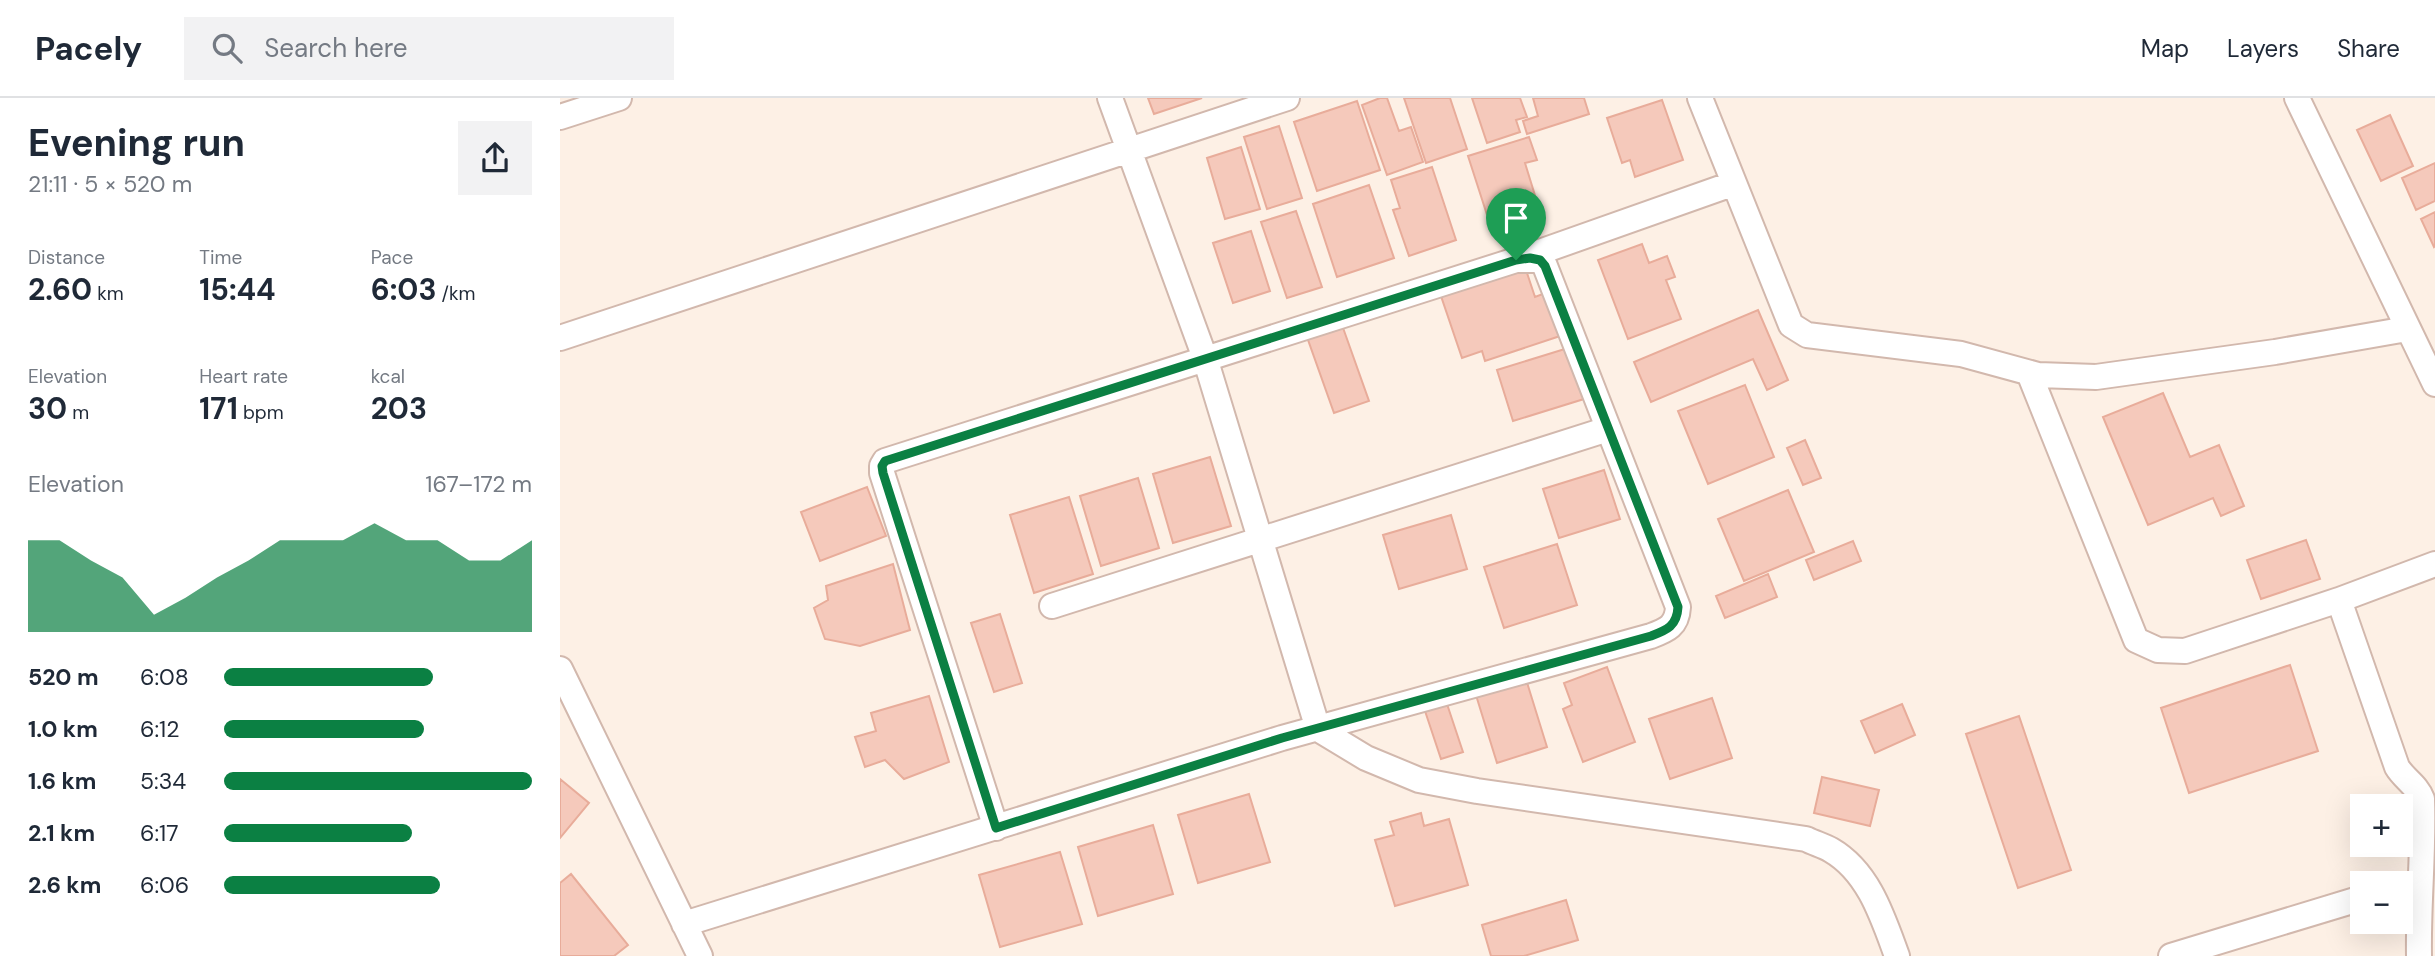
<!DOCTYPE html>
<meta charset="utf-8">
<style>
body{margin:0;font-family:"DM Sans",sans-serif;background:#f2f2f3;color:#1f2937;height:100vh;display:flex;flex-direction:column;font-size:26px;white-space:nowrap}
*{box-sizing:border-box;margin:0}
p{font-size:23px;color:#747a83}
.icon{flex:none;width:38px;height:38px;fill:none;stroke:currentColor;stroke-width:2;stroke-linecap:round;stroke-linejoin:round}
.map{position:relative;flex:1;overflow:hidden}
.panel{display:flex;flex-direction:column;background:#fff;width:560px}
.panel>*{flex:none}
.controls{position:absolute;left:1790px;top:696px;display:grid;gap:14px}
.controls a{display:grid;place-items:center;width:63px;height:63px;border-radius:0px;background:#fff;box-shadow:0 7px 28px #0002;font-size:35px}
.pin{position:absolute;display:grid;place-items:center;width:60px;height:60px;color:#fff;margin:-72px -30px;border-radius:50% 50% 50% 0;rotate:-45deg;box-shadow:0 0 7px #0007}
.pin .icon{rotate:45deg}
.round{display:grid;place-items:center;flex:none;width:74px;height:74px;border-radius:0px;background:#f2f2f3}
.overview{display:flex;align-items:center;justify-content:space-between;height:119px;padding:0 28px}
h1{font-size:38px;font-weight:700;line-height:52px}
.figures{display:grid;grid-template-columns:repeat(3,1fr);gap:10px;height:119px;padding:7px 28px}
.figures div{display:grid;align-content:center}
.figures b{font-size:30px;font-weight:700}
.figures small{font-size:19px;font-weight:400}
.figures p{font-size:19px}
.chart{height:196px;padding:14px 28px}
.chart p{display:flex;justify-content:space-between}
.chart svg{width:100%;height:126px;margin-top:7px;fill:#0b8043;opacity:.7}
ul{padding:0 28px;list-style:none;font-size:23px}
li{display:grid;grid-template-columns:112px 84px 1fr;align-items:center;height:52px}
li i{height:18px;border-radius:9px;background:#0b8043}
header{display:flex;align-items:center;gap:42px;box-sizing:border-box;height:98px;padding:0 35px;background:#fff;border-bottom:2px solid #e0e1e3}
header strong{font-size:33px}
nav{display:flex;gap:38px;margin-inline-start:auto;font-size:24px}
.search{width:490px;height:63px;background:#f2f2f3;display:flex;align-items:center;gap:18px;box-sizing:border-box;padding:0 24px;border-radius:0px;color:#747a83;font-size:26px}
main{display:flex;flex:1;min-height:0}
.map>svg:first-child{display:block}
</style>
<header>
<strong>Pacely</strong>
<div class="search"><svg class="icon" aria-label="search" viewBox="0 0 24 24"><circle cx="10" cy="10" r="6"/><path d="M15 15l6 6"/></svg>Search here</div>
<nav><a>Map</a><a>Layers</a><a>Share</a></nav>
</header>
<main>
<section class="panel">
<div class="overview"><div><h1>Evening run</h1><p>21:11 · 5 × 520 m</p></div><a class="round"><svg class="icon" aria-label="share" viewBox="0 0 24 24"><path d="M12 15V3M7 8l5-5 5 5M5 13v7h14v-7"/></svg></a></div>
<div class="figures">
<div><p>Distance</p><b>2.60<small> km</small></b></div>
<div><p>Time</p><b>15:44</b></div>
<div><p>Pace</p><b>6:03<small> /km</small></b></div>
</div>
<div class="figures">
<div><p>Elevation</p><b>30<small> m</small></b></div>
<div><p>Heart rate</p><b>171<small> bpm</small></b></div>
<div><p>kcal</p><b>203</b></div>
</div>
<div class="chart"><p><span>Elevation</span>167–172 m</p>
<svg viewBox="0 0 160 44" preserveAspectRatio="none"><path d="M0 44V12L10 12L20 19L30 25L40 38L50 32L60 25L70 19L80 12L90 12L100 12L110 6L120 12L130 12L140 19L150 19L160 12V44z"/></svg>
</div>
<ul>
<li><b>520 m</b>6:08<i style="width:68%"></i></li>
<li><b>1.0 km</b>6:12<i style="width:65%"></i></li>
<li><b>1.6 km</b>5:34<i style="width:100%"></i></li>
<li><b>2.1 km</b>6:17<i style="width:61%"></i></li>
<li><b>2.6 km</b>6:06<i style="width:70%"></i></li>
</ul>
</section>
<div class="map">
<svg width="1875" height="858" viewBox="0 0 1875 858">
<rect width="100%" height="100%" fill="#fdf0e5"/>
<!-- building -->
<path fill="#f5c9bb" stroke="#e8ac9a" stroke-width="2" d="M 588,0 L 642,0 L 594,16 Z
M 820,0 L 827,0 L 839,33 L 851,29 L 863,64 L 827,77 L 802,7 Z
M 844,0 L 890,0 L 907,51 L 866,65 Z
M 912,0 L 960,0 L 967,19 L 956,22 L 960,34 L 927,45 Z
M 973,0 L 1024,0 L 1029,16 L 967,36 L 963,23 L 978,18 Z
M 1102,2 L 1123,62 L 1075,79 L 1070,62 L 1062,65 L 1047,20 Z
M 797,3 L 820,72 L 757,93 L 734,24 Z
M 1830,17 L 1853,68 L 1821,83 L 1797,32 Z
M 719,28 L 742,100 L 707,111 L 684,39 Z
M 969,39 L 977,62 L 965,65 L 978,107 L 929,123 L 908,58 Z
M 681,49 L 700,111 L 665,121 L 647,60 Z
M 1875,65 L 1875,103 L 1856,112 L 1842,80 Z
M 872,69 L 896,142 L 849,158 L 833,112 L 840,110 L 831,82 Z
M 809,87 L 834,160 L 777,179 L 753,106 Z
M 736,113 L 762,189 L 727,200 L 701,124 Z
M 1875,114 L 1875,148 L 1874,149 L 1861,121 Z
M 691,133 L 710,193 L 673,205 L 653,145 Z
M 1082,146 L 1089,165 L 1107,158 L 1115,179 L 1106,182 L 1121,221 L 1068,241 L 1038,162 Z
M 965,169 L 975,199 L 988,194 L 1003,237 L 925,263 L 922,253 L 902,260 L 881,198 Z
M 1198,212 L 1228,282 L 1207,292 L 1193,261 L 1091,304 L 1074,264 Z
M 782,227 L 809,303 L 774,315 L 747,239 Z
M 1008,250 L 1024,301 L 953,323 L 937,272 Z
M 1185,287 L 1214,359 L 1148,386 L 1118,313 Z
M 1603,295 L 1630,359 L 1659,347 L 1684,408 L 1661,418 L 1653,400 L 1588,427 L 1543,319 Z
M 1245,342 L 1261,380 L 1243,387 L 1227,350 Z
M 650,359 L 671,428 L 613,445 L 593,376 Z
M 1044,372 L 1060,421 L 999,440 L 983,391 Z
M 578,380 L 599,450 L 541,468 L 520,398 Z
M 307,389 L 326,438 L 260,463 L 241,414 Z
M 1228,392 L 1254,454 L 1184,483 L 1158,421 Z
M 509,399 L 533,476 L 474,495 L 450,417 Z
M 891,417 L 907,471 L 839,491 L 823,437 Z
M 1746,442 L 1760,481 L 1701,501 L 1687,462 Z
M 1293,443 L 1301,463 L 1254,482 L 1246,462 Z
M 997,446 L 1017,507 L 944,530 L 924,469 Z
M 333,466 L 350,532 L 300,548 L 265,541 L 254,510 L 268,502 L 266,488 Z
M 1208,476 L 1217,499 L 1165,520 L 1156,498 Z
M 440,516 L 462,585 L 434,594 L 411,525 Z
M 1730,567 L 1758,653 L 1629,695 L 1601,610 Z
M 1047,569 L 1075,644 L 1023,664 L 1003,611 L 1012,607 L 1004,585 Z
M 965,578 L 987,649 L 937,665 L 915,594 Z
M 369,598 L 389,664 L 344,681 L 325,662 L 305,669 L 295,639 L 316,633 L 311,615 Z
M 885,600 L 903,654 L 881,661 L 863,607 Z
M 1152,600 L 1172,660 L 1110,681 L 1089,621 Z
M 1342,606 L 1355,637 L 1315,655 L 1301,623 Z
M 1459,618 L 1511,772 L 1458,790 L 1406,636 Z
M 1262,679 L 1319,692 L 1310,728 L 1254,715 Z
M 0,681 L 29,705 L 0,740 Z
M 689,696 L 710,764 L 638,785 L 618,717 Z
M 861,715 L 864,728 L 889,721 L 908,787 L 835,808 L 815,742 L 834,737 L 830,724 Z
M 593,727 L 613,796 L 538,818 L 518,749 Z
M 500,754 L 522,826 L 440,849 L 419,777 Z
M 11,776 L 68,847 L 54,858 L 0,858 L 0,785 Z
M 1006,802 L 1018,842 L 964,858 L 931,858 L 922,827 Z"/>
<g fill="none" stroke-linecap="round" stroke-linejoin="round">
<!-- minor casing -->
<g stroke="#d2b8ad" stroke-width="28">
<path id="minor" d="M 550,0 L 645,260 L 758,631 L 806,660 L 859,682 L 917,693 L 1246,741 C 1254,745 1264,748 1271,752 C 1309,774 1323,820 1337,858
M 1140,0 L 1231,227 L 1247,237 L 1401,256 L 1478,277 L 1536,279 L 1715,254 L 1847,231
M 1737,0 L 1875,286
M 0,19 L 59,0
M 960,161 L 1172,86
M 0,240 L 727,0
M 1469,275 L 1576,542 L 1598,552 L 1625,553 L 1779,502
M 492,508 L 1048,331
M 0,571 L 140,858
M 124,826 L 722,640 L 1091,538 C 1107,532 1117,528 1118,509 L 985,168 L 980,162 L 956,162 L 325,363 L 322,368 L 322,375 L 436,730
M 1611,858 L 1802,800
M 1859,858 C 1858,805 1864,753 1862,701 C 1857,687 1844,681 1837,669 L 1779,502 L 1875,466"/>
</g>
<!-- minor -->
<use href="#minor" stroke="#fff" stroke-width="24"/>
</g>
<g fill="none" stroke-linecap="round" stroke-linejoin="round">
<!-- route casing -->
<g stroke="#fff" stroke-width="14">
<path id="route" d="M 970,160 L 980,162 L 985,168 L 1118,509 C 1117,528 1107,532 1091,538 L 722,640 L 436,730 L 323,375 L 322,368 L 325,363 L 956,162 Z"/>
</g>
<!-- route -->
<use href="#route" stroke="#0b8043" stroke-width="9"/>
</g>
</svg>
<div class="controls">
<a>+</a>
<a>−</a>
</div>
<div class="pin" style="left:956px;top:162px;background:#1e9e55"><svg class="icon" aria-label="arrive" viewBox="0 0 24 24"><path d="M6 21V4h12l-3 4 3 4H6"/></svg></div>
</div>
</main>
